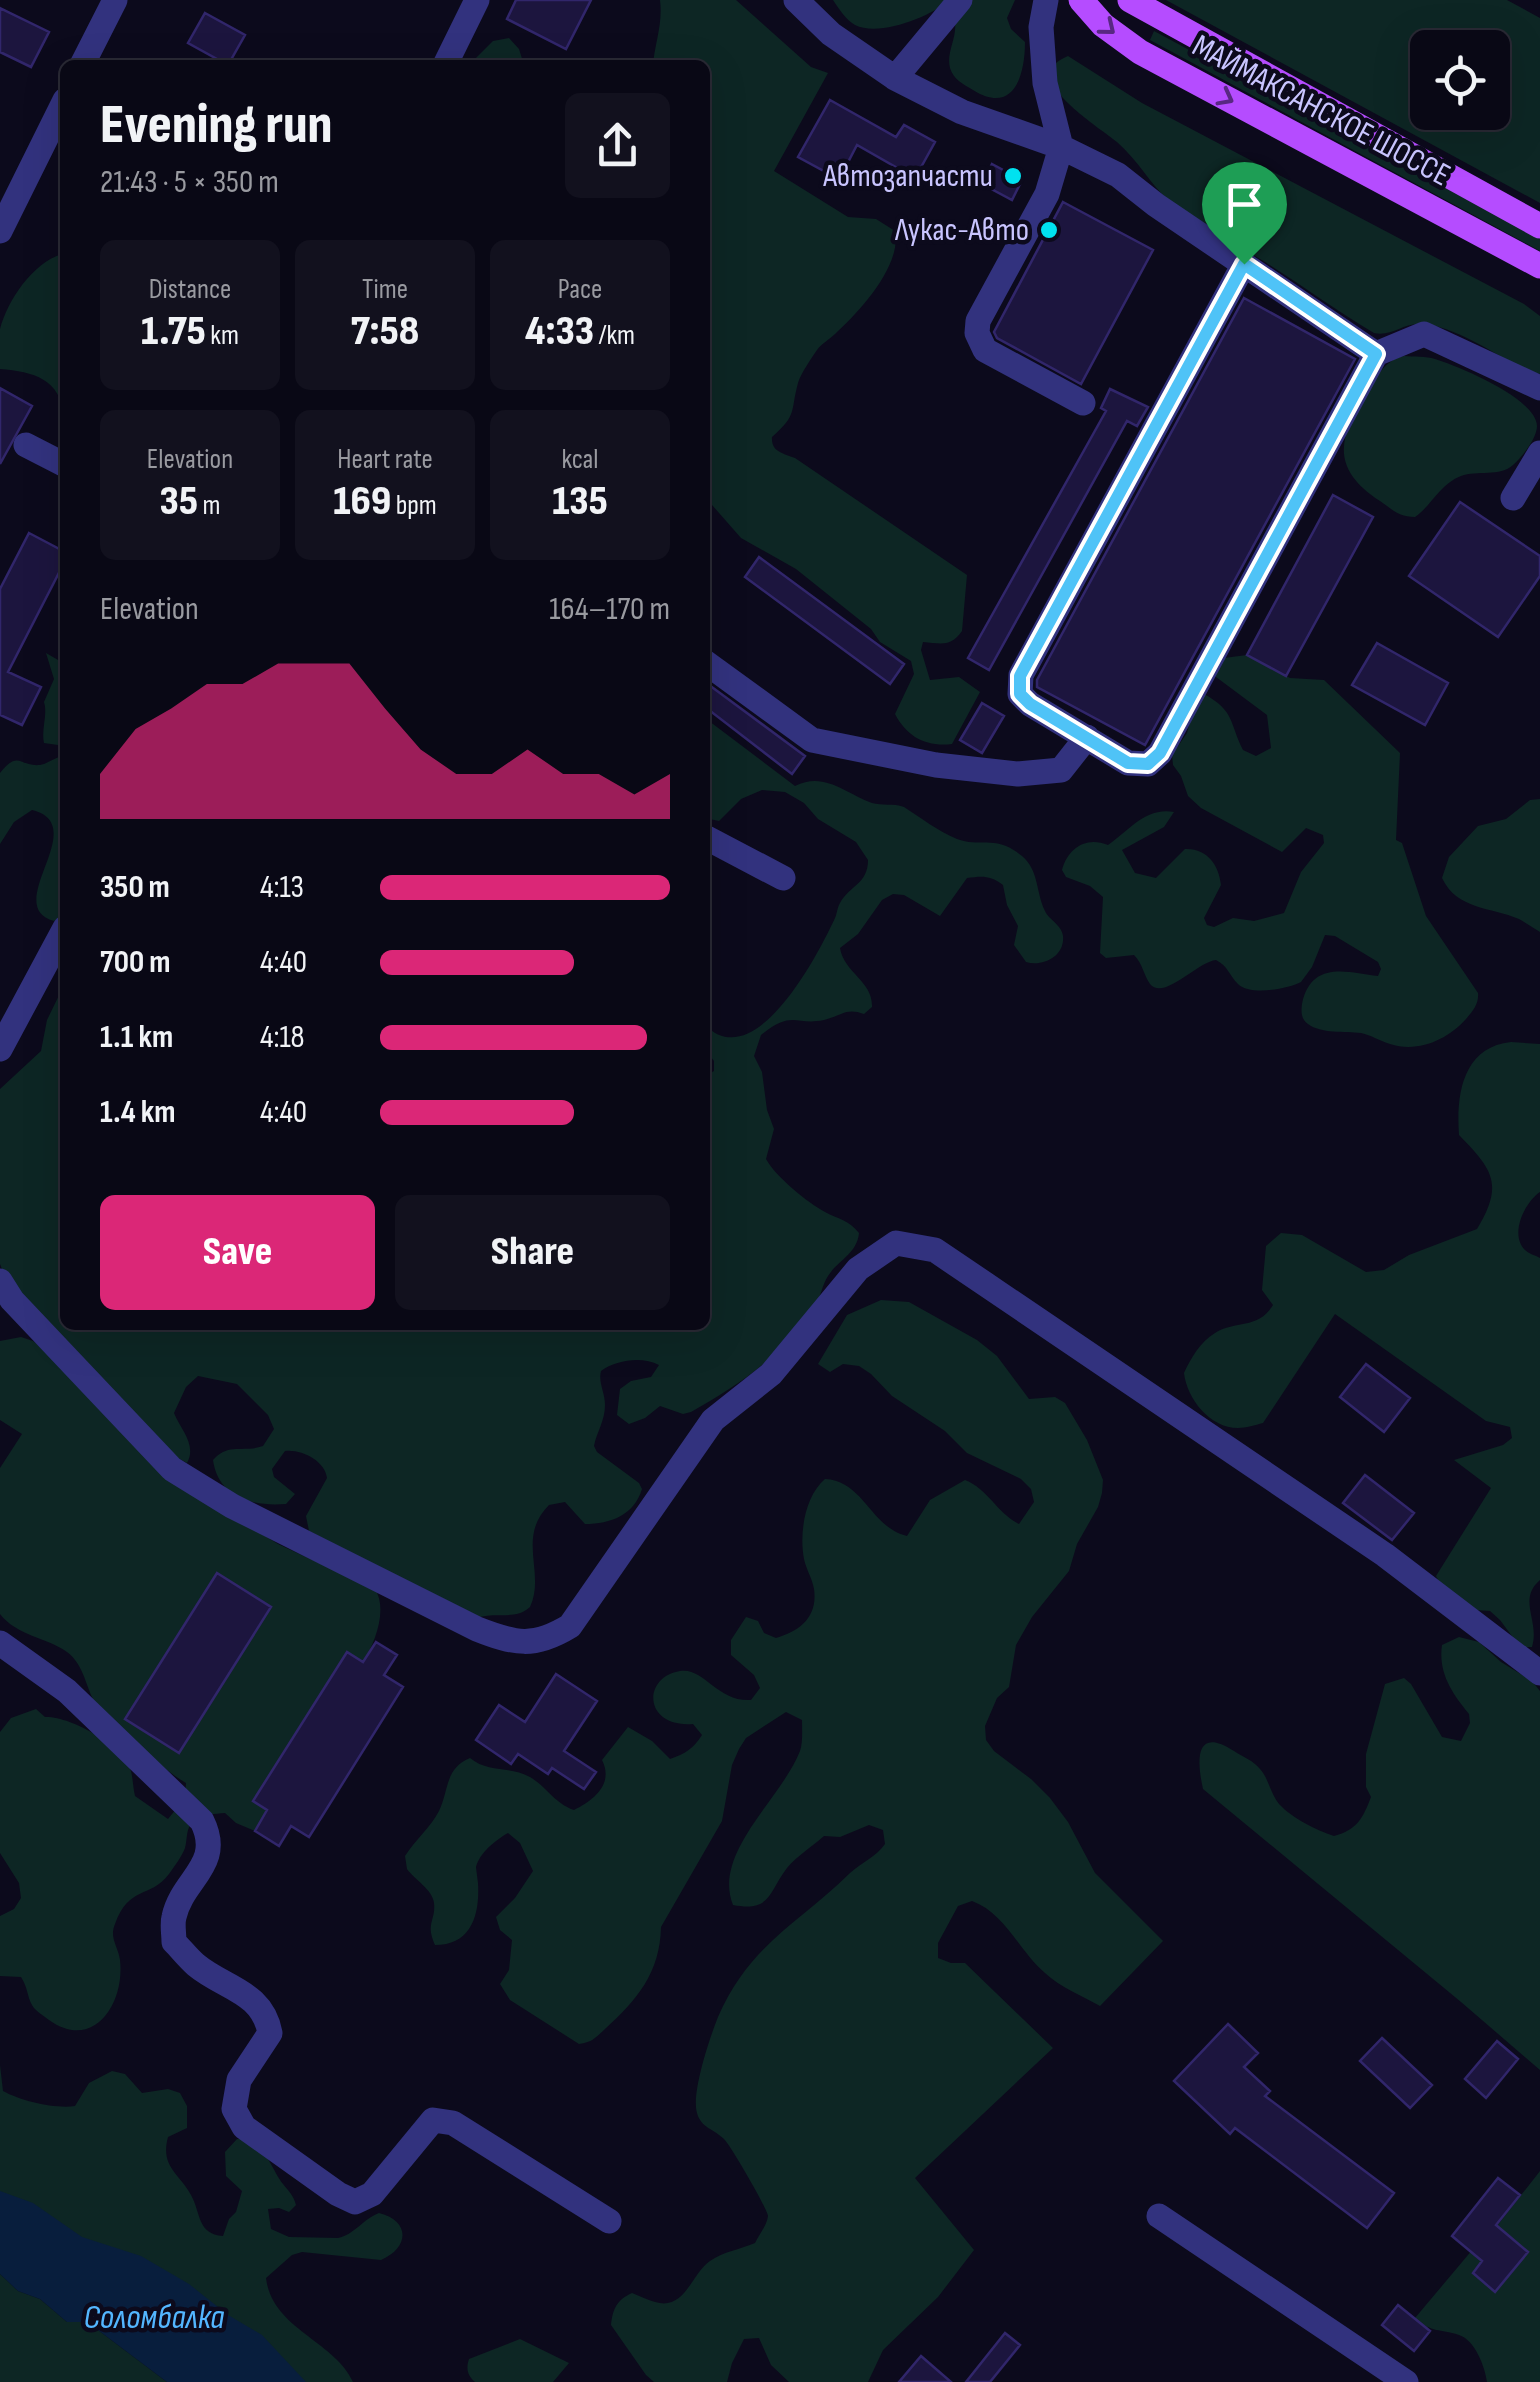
<!DOCTYPE html>
<meta charset="utf-8">
<style>
body{margin:0;font-family:"Sofia Sans Condensed",sans-serif;background:#12111e;color:#f1f3f6;height:100vh;display:flex;flex-direction:column;font-size:38px;white-space:nowrap}
*{box-sizing:border-box;margin:0}
p{font-size:32px;color:#999aa0}
.icon{flex:none;width:55px;height:55px;fill:none;stroke:currentColor;stroke-width:2;stroke-linecap:round;stroke-linejoin:round}
.map{position:relative;flex:1;overflow:hidden}
.sheet{position:absolute;left:60px;top:60px;width:650px;height:1270px;display:flex;flex-direction:column;background:#090815;border-radius:15px;box-shadow:0 10px 40px #0002,0 0 0 2px #292934}
.sheet>*{flex:none}
.fabs{position:absolute;left:1410px;top:30px;display:grid;gap:20px}
.fabs a{display:grid;place-items:center;width:100px;height:100px;border-radius:15px;background:#090815;box-shadow:0 10px 40px #0002,0 0 0 2px #292934;font-size:50px}
.pin{position:absolute;display:grid;place-items:center;width:85px;height:85px;color:#fff;margin:-102px -42px;border-radius:50% 50% 50% 0;rotate:-45deg;box-shadow:0 0 10px #0007}
.pin .icon{rotate:45deg}
.round{display:grid;place-items:center;flex:none;width:105px;height:105px;border-radius:15px;background:#12111e}
.overview{display:flex;align-items:center;justify-content:space-between;height:170px;padding:0 40px}
h1{font-size:55px;font-weight:800;line-height:75px}
.metrics{display:grid;grid-template-columns:repeat(3,1fr);gap:15px;height:170px;padding:10px 40px}
.metrics div{display:grid;align-content:center;border-radius:15px;background:#12111e;text-align:center}
.metrics b{font-size:42px;font-weight:800}
.metrics small{font-size:28px;font-weight:400}
.metrics p{font-size:28px}
.chart{height:280px;padding:20px 40px}
.chart p{display:flex;justify-content:space-between}
.chart svg{width:100%;height:180px;margin-top:10px;fill:#db2777;opacity:.7}
.button{display:flex;gap:20px;margin-top:auto;padding:20px 40px}
.button a{flex:1;height:115px;border-radius:15px;background:#db2777;color:#fff;font-size:40px;font-weight:800;line-height:115px;text-align:center}
.button a+a{background:#12111e;color:#f1f3f6}
ul{padding:0 40px;list-style:none;font-size:32px}
li{display:grid;grid-template-columns:160px 120px 1fr;align-items:center;height:75px}
li i{height:25px;border-radius:12px;background:#db2777}
.map>svg:first-child{display:block}
</style>
<div class="map">
<svg width="1540" height="2382" viewBox="0 0 1540 2382">
<rect width="100%" height="100%" fill="#0c0a1c"/>
<!-- green -->
<path fill="#0d2624" fill-rule="evenodd" d="M 660,0 L 736,0 L 811,67 L 828,73 L 774,171 L 848,217 L 876,219 L 895,231 C 902,266 859,312 835,334 C 829,340 822,343 817,350 C 811,359 801,373 798,383 C 790,412 798,414 772,437 C 771,452 783,453 795,458 L 967,575 L 962,631 C 950,648 940,643 923,642 L 921,650 L 930,680 L 959,677 L 980,692 L 952,744 C 926,747 907,737 895,714 L 914,674 L 911,661 L 880,642 L 871,629 L 796,569 L 741,538 L 705,497 L 705,65 L 653,65 C 655,42 663,24 660,0 Z
M 833,0 L 949,0 C 931,17 879,37 855,25 C 846,20 839,9 833,0 Z
M 971,0 L 1015,0 L 1007,18 L 1011,29 L 1025,42 C 1025,77 1013,115 973,90 C 963,84 954,80 950,68 C 946,52 957,39 955,22 Z
M 1166,0 L 1507,0 L 1540,18 L 1540,203 ZM 1428,48 L 1492,48 L 1492,112 L 1428,112 Z
M 1154,31 L 1540,239 L 1540,251 L 1150,40 Z
M 509,38 L 519,49 L 524,65 L 469,65 L 493,41 Z
M 1068,56 L 1142,103 L 1524,304 L 1540,316 L 1540,374 L 1529,372 C 1497,356 1455,325 1420,324 C 1403,323 1391,337 1374,333 C 1337,311 1302,285 1265,262 C 1234,243 1201,228 1173,205 C 1152,187 1138,160 1117,142 C 1101,128 1015,77 1068,56 Z
M 65,253 L 65,418 C 60,378 34,372 0,369 C 0,357 0,341 0,329 C 8,299 34,261 65,253 Z
M 1404,356 C 1414,357 1426,356 1435,359 C 1458,366 1536,398 1537,426 C 1537,438 1522,457 1513,465 C 1500,477 1477,470 1461,476 C 1440,484 1432,505 1415,517 C 1399,517 1393,510 1380,501 C 1331,469 1337,438 1367,394 C 1378,376 1383,361 1404,356 Z
M 46,653 L 65,664 L 65,746 L 44,743 C 41,729 48,715 44,702 L 54,679 Z
M 1247,655 L 1290,678 L 1324,680 L 1400,753 L 1396,840 L 1402,843 L 1426,916 L 1478,993 C 1479,1004 1473,1011 1466,1019 C 1447,1040 1418,1053 1390,1044 C 1380,1041 1371,1035 1361,1033 C 1345,1031 1321,1034 1308,1024 C 1301,1019 1301,1012 1302,1004 C 1311,960 1347,972 1378,976 L 1381,969 L 1378,962 L 1335,936 L 1325,935 L 1312,967 L 1301,982 C 1288,989 1250,996 1238,984 C 1229,975 1228,966 1216,960 C 1197,962 1164,1001 1150,984 C 1143,974 1143,964 1134,955 L 1106,958 L 1100,953 L 1103,897 L 1090,886 L 1066,877 L 1062,870 C 1068,848 1086,836 1108,845 C 1129,831 1145,807 1174,812 L 1164,827 L 1122,850 L 1135,873 L 1156,878 L 1185,849 C 1207,848 1219,865 1221,885 L 1204,918 L 1207,925 L 1214,927 L 1233,918 L 1254,921 L 1284,913 L 1301,872 L 1324,843 L 1323,835 L 1306,828 L 1282,852 L 1201,808 L 1188,796 L 1181,776 L 1173,765 L 1172,755 L 1187,733 L 1196,700 L 1204,694 C 1235,711 1229,722 1243,750 L 1256,756 L 1271,748 L 1267,715 L 1216,677 L 1215,672 L 1224,658 Z
M 705,718 L 795,786 C 824,771 845,793 872,803 C 882,806 893,803 904,807 C 921,818 938,831 957,839 C 980,848 996,834 1022,856 C 1039,870 1036,893 1045,911 C 1049,920 1062,925 1063,936 C 1065,957 1042,967 1026,962 L 1014,945 L 1018,926 L 1007,905 L 1003,885 C 990,875 982,876 967,878 L 940,916 L 904,895 L 893,894 L 882,900 L 858,934 L 840,948 C 844,973 873,981 872,1007 L 864,1014 C 846,1007 841,1016 824,1020 C 795,1026 793,1009 761,1035 L 754,1056 L 762,1072 L 767,1110 L 774,1129 L 766,1159 C 775,1176 808,1203 825,1212 C 838,1219 849,1220 859,1233 C 857,1254 838,1260 828,1276 C 822,1285 821,1297 815,1305 C 786,1354 739,1385 691,1412 L 683,1414 L 660,1406 L 645,1418 L 629,1424 L 617,1415 L 620,1389 L 631,1381 L 651,1377 L 659,1365 C 642,1356 616,1360 601,1371 C 598,1383 605,1392 605,1405 C 605,1421 597,1431 594,1446 L 597,1452 L 639,1483 L 642,1489 C 634,1515 611,1524 585,1524 L 565,1502 L 549,1505 C 516,1538 546,1573 530,1607 C 515,1621 495,1611 477,1618 L 309,1531 L 306,1516 L 327,1478 C 325,1461 302,1449 285,1451 L 272,1469 L 274,1477 L 295,1494 L 286,1504 C 252,1507 218,1497 213,1460 C 228,1442 244,1453 263,1446 L 274,1429 L 268,1415 L 237,1384 L 198,1376 L 186,1387 L 174,1413 C 181,1430 197,1445 187,1463 L 161,1449 L 3,1272 L 0,1264 L 0,1089 L 41,1051 L 47,1020 L 65,983 L 65,1325 L 705,1325 L 705,1076 L 714,1071 L 714,1061 L 705,1049 L 705,1025 C 755,1076 818,955 835,918 C 837,914 837,908 840,903 C 850,885 868,884 868,860 L 856,842 L 818,819 L 804,803 L 785,792 L 762,790 L 741,799 L 719,821 L 705,818 Z
M 65,755 L 65,914 L 54,921 C 0,906 93,825 32,810 L 14,822 L 0,844 L 0,773 C 19,749 19,767 40,765 C 47,764 56,757 65,755 Z
M 1540,799 L 1540,932 C 1533,928 1526,923 1519,919 C 1491,907 1457,910 1442,878 L 1449,857 L 1478,826 L 1506,819 L 1530,800 Z
M 1511,1042 L 1540,1044 L 1540,1192 C 1525,1202 1509,1234 1525,1250 C 1529,1254 1535,1255 1540,1258 L 1540,1580 C 1517,1600 1540,1620 1532,1647 L 1520,1647 L 1500,1620 L 1490,1611 L 1474,1610 L 1440,1584 L 1436,1576 L 1491,1488 L 1454,1460 L 1503,1445 L 1512,1438 L 1510,1427 L 1486,1421 L 1335,1314 L 1263,1423 C 1255,1425 1246,1428 1238,1428 C 1210,1428 1187,1399 1184,1373 C 1191,1358 1200,1342 1215,1333 C 1236,1320 1258,1330 1273,1305 L 1262,1290 L 1266,1246 L 1281,1233 L 1302,1235 L 1366,1272 L 1384,1270 L 1409,1255 L 1477,1229 C 1504,1184 1493,1170 1459,1135 C 1456,1094 1463,1047 1511,1042 Z
M 881,1300 L 909,1302 L 977,1340 L 997,1356 L 1029,1399 L 1055,1397 L 1065,1403 L 1087,1440 L 1103,1480 L 1102,1493 L 1098,1507 L 1077,1544 L 1069,1571 L 1032,1617 L 1016,1645 L 1009,1687 L 997,1698 L 985,1726 L 986,1740 L 994,1751 L 1031,1779 L 1050,1798 L 1068,1822 L 1095,1873 L 1163,1941 L 1100,2006 C 1082,1996 1060,1987 1045,1973 C 1019,1951 1005,1913 972,1901 L 958,1906 L 938,1943 L 938,1958 L 951,1963 L 965,1963 L 1053,2048 L 915,2178 L 974,2250 L 938,2297 L 883,2350 L 868,2382 L 789,2382 L 771,2365 L 759,2338 L 744,2339 L 732,2363 L 727,2382 L 654,2382 L 646,2375 L 611,2325 C 613,2308 617,2300 632,2293 C 640,2296 648,2300 655,2302 C 685,2311 691,2274 710,2261 C 724,2251 739,2250 755,2243 C 759,2235 767,2225 768,2216 C 768,2210 731,2146 724,2139 C 714,2129 701,2128 697,2113 C 691,2093 710,2037 718,2017 C 750,1944 798,1924 850,1873 C 862,1862 876,1857 885,1844 L 883,1830 L 869,1825 L 840,1837 L 824,1836 C 813,1846 797,1856 787,1868 C 768,1893 771,1912 733,1905 C 712,1853 782,1798 800,1751 C 803,1742 802,1730 802,1720 L 786,1712 L 746,1738 L 739,1749 L 732,1765 L 722,1821 L 661,1927 C 660,1973 637,2000 605,2029 C 595,2038 593,2042 579,2044 L 510,2000 L 500,1984 L 509,1970 L 512,1940 L 500,1930 L 496,1917 L 515,1898 L 533,1871 L 520,1843 L 508,1833 C 496,1840 480,1852 476,1867 C 476,1868 478,1882 478,1883 C 480,1915 471,1945 435,1945 C 425,1923 436,1921 434,1903 C 433,1890 414,1879 407,1869 L 405,1856 C 415,1840 431,1827 439,1811 C 449,1790 445,1768 470,1758 C 488,1773 510,1766 530,1777 C 547,1787 554,1803 574,1810 C 594,1800 614,1784 602,1760 L 628,1727 L 652,1741 L 670,1759 C 685,1754 694,1748 702,1735 L 693,1724 C 643,1728 642,1677 680,1671 C 704,1667 717,1702 751,1700 L 760,1688 L 754,1675 L 731,1655 L 731,1640 L 746,1617 L 758,1621 L 764,1633 L 776,1638 C 800,1631 818,1617 814,1589 C 812,1578 806,1569 804,1559 C 799,1533 805,1496 825,1479 C 864,1481 870,1527 907,1536 L 930,1500 L 965,1480 C 988,1489 997,1513 1019,1524 L 1034,1502 L 1031,1489 L 1021,1479 L 967,1453 L 945,1431 L 892,1396 L 871,1374 L 859,1366 L 843,1364 L 830,1372 L 818,1364 L 847,1315 Z
M 21,1337 L 33,1341 L 54,1357 L 234,1517 L 278,1544 L 375,1589 C 388,1609 375,1643 363,1662 L 346,1653 L 254,1801 L 267,1810 L 255,1831 L 236,1823 L 225,1813 C 215,1814 203,1814 195,1820 C 185,1828 188,1837 185,1848 C 182,1856 174,1867 169,1874 C 150,1899 129,1885 115,1924 C 109,1938 118,1946 120,1960 C 125,2003 94,2052 49,2020 C 44,2016 35,2011 32,2005 C 27,1996 28,1988 21,1977 L 0,1976 L 0,1916 L 14,1909 L 21,1898 L 19,1883 L 0,1853 L 0,1732 L 11,1718 L 36,1709 L 45,1717 C 71,1716 123,1746 131,1771 C 133,1779 133,1788 135,1796 L 168,1819 L 185,1798 L 186,1783 C 164,1770 104,1721 93,1699 C 85,1683 83,1664 67,1652 C 46,1637 17,1636 0,1614 L 0,1468 L 22,1434 L 0,1420 L 0,1341 Z
M 1459,1637 L 1479,1642 L 1501,1662 L 1532,1681 L 1540,1691 L 1540,2070 L 1461,2002 L 1203,1789 C 1197,1762 1194,1725 1234,1751 C 1243,1757 1254,1761 1260,1769 C 1269,1779 1270,1793 1279,1804 C 1292,1818 1316,1830 1334,1836 C 1357,1830 1363,1818 1371,1797 L 1366,1787 L 1366,1754 L 1385,1684 L 1404,1678 L 1411,1684 L 1442,1737 L 1461,1741 L 1470,1723 L 1469,1714 C 1452,1693 1438,1673 1442,1645 Z
M 0,2065 L 3,2091 C 21,2101 55,2109 75,2106 L 89,2083 L 112,2071 L 125,2074 L 142,2093 L 168,2089 L 180,2093 L 187,2106 L 187,2128 L 168,2137 C 160,2167 179,2173 191,2195 C 201,2213 197,2234 223,2236 L 229,2219 L 236,2212 L 242,2191 L 226,2176 L 225,2152 L 237,2139 C 264,2138 270,2167 283,2184 C 289,2192 293,2194 296,2205 L 289,2212 L 279,2208 L 268,2209 L 271,2229 L 289,2237 L 338,2238 C 354,2235 363,2219 379,2213 C 411,2221 409,2248 381,2260 L 302,2252 L 292,2255 L 266,2278 C 272,2329 335,2341 353,2382 L 286,2382 L 0,2236 Z
M 1540,2171 L 1540,2382 L 1487,2382 C 1485,2367 1475,2340 1459,2335 C 1439,2328 1433,2334 1415,2318 L 1489,2230 L 1493,2231 Z
M 0,2274 L 18,2291 L 40,2299 L 67,2322 L 86,2322 L 94,2327 L 167,2382 L 0,2382 Z
M 520,2339 L 569,2363 L 553,2382 L 475,2382 C 467,2375 466,2368 469,2359 Z"/>
<!-- water -->
<path fill="#081e3d" d="M 0,2191 L 33,2203 L 82,2237 L 141,2256 L 189,2284 L 228,2315 L 262,2335 L 306,2382 L 167,2382 L 94,2327 L 86,2322 L 67,2322 L 40,2299 L 18,2291 L 0,2274 Z"/>
<!-- building -->
<path fill="#1c153e" stroke="#31266b" stroke-width="2.5" d="M 516,0 L 591,0 L 566,49 L 507,19 Z
M 0,8 L 49,32 L 31,67 L 0,52 Z
M 205,13 L 245,35 L 228,65 L 188,43 Z
M 830,100 L 896,137 L 904,125 L 935,142 L 915,178 L 857,145 L 844,170 L 841,168 L 835,177 L 798,157 Z
M 992,164 L 1022,180 L 1012,200 L 982,184 Z
M 1063,202 L 1153,250 L 1081,384 L 997,338 L 994,332 Z
M 1244,298 L 1355,359 L 1145,745 L 1037,687 L 1037,680 Z
M 0,388 L 32,406 L 0,464 Z
M 1110,389 L 1148,407 L 1137,426 L 1127,421 L 989,670 L 968,658 L 1106,411 L 1101,408 Z
M 1333,495 L 1373,517 L 1286,676 L 1247,655 Z
M 1460,502 L 1540,556 L 1540,576 L 1498,637 L 1409,576 Z
M 29,533 L 65,552 L 65,561 L 8,672 L 41,687 L 22,725 L 0,715 L 0,589 Z
M 759,557 L 904,664 L 890,684 L 745,577 Z
M 1377,643 L 1448,683 L 1425,725 L 1352,685 Z
M 705,682 L 805,756 L 792,774 L 705,707 Z
M 982,703 L 1004,716 L 982,753 L 960,740 Z
M 1366,1364 L 1410,1398 L 1384,1432 L 1340,1397 Z
M 1365,1475 L 1414,1513 L 1392,1540 L 1343,1503 Z
M 217,1573 L 271,1607 L 179,1753 L 125,1719 Z
M 376,1642 L 397,1655 L 384,1675 L 403,1687 L 309,1837 L 291,1826 L 279,1846 L 255,1831 L 267,1810 L 253,1801 L 347,1652 L 363,1662 Z
M 556,1674 L 597,1701 L 564,1751 L 596,1772 L 584,1789 L 552,1768 L 548,1774 L 518,1754 L 511,1764 L 476,1740 L 499,1705 L 525,1722 Z
M 1228,2024 L 1258,2053 L 1244,2067 L 1270,2091 L 1265,2096 L 1394,2193 L 1367,2228 L 1235,2128 L 1230,2134 L 1174,2081 Z
M 1382,2038 L 1432,2085 L 1410,2108 L 1360,2061 Z
M 1497,2041 L 1518,2059 L 1486,2098 L 1465,2079 Z
M 1498,2178 L 1520,2195 L 1496,2225 L 1528,2252 L 1495,2292 L 1473,2273 L 1482,2261 L 1452,2236 Z
M 1398,2305 L 1430,2331 L 1414,2351 L 1382,2325 Z
M 1005,2333 L 1020,2345 L 990,2382 L 966,2382 Z
M 921,2356 L 951,2382 L 899,2382 Z"/>
<g fill="none" stroke-linecap="round" stroke-linejoin="round">
<!-- minor -->
<path stroke="#32327e" stroke-width="25" d="M 796,0 L 831,34 L 895,78 L 960,0
M 1046,0 L 1041,27 L 1045,83 L 1061,147 L 1047,194 L 978,321 L 977,333 L 985,350 L 1083,403
M 82,65 L 115,0
M 445,65 L 477,0
M 895,78 L 962,112 L 1061,147 L 1118,175 L 1156,205 L 1376,354
M 0,231 L 65,100
M 1244,264 L 1021,675 L 1020,694 L 1030,704 L 1128,763 L 1148,764 L 1160,753 L 1376,354 L 1424,334 L 1540,388
M 26,445 L 65,465
M 1513,498 L 1540,453
M 705,662 L 812,740 L 936,765 L 1018,774 L 1061,770 L 1087,737
M 705,837 L 783,878
M 0,1049 L 65,928
M 0,1281 L 12,1300 L 172,1469 L 232,1506 L 477,1629 C 515,1644 534,1648 570,1626 L 713,1420 L 771,1374 L 858,1269 L 896,1243 L 935,1250 L 1385,1555 L 1540,1673
M 0,1643 L 67,1691 L 202,1821 C 224,1865 182,1879 174,1917 C 172,1924 174,1934 174,1942 C 181,1949 188,1958 196,1965 C 225,1989 262,1991 270,2033 L 239,2080 L 234,2109 L 244,2127 L 338,2194 L 355,2202 L 372,2194 L 433,2120 L 453,2123 L 609,2221
M 1159,2216 L 1406,2382"/>
<!-- major -->
<path stroke="#b54cff" stroke-width="25" d="M 1081,0 L 1103,25 L 1140,52 L 1540,266
M 1130,0 L 1540,226"/>
</g>
<!-- one-way arrows -->
<defs><path id="oneway-chevron" d="M-2-3.5L2.5 0L-2 3.5" fill="none" stroke-width="1.6" stroke-linecap="round" stroke-linejoin="round" transform="scale(2.5)"/></defs>
<g stroke="#582882">
<use href="#oneway-chevron" transform="translate(1108 28) rotate(39)"/>
<use href="#oneway-chevron" transform="translate(1226 98) rotate(28)"/>
</g>
<g fill="none" stroke-linecap="round" stroke-linejoin="round">
<!-- route casing -->
<g stroke="#fff" stroke-width="20">
<path id="route" d="M 1244,264 L 1376,354 L 1160,753 L 1148,764 L 1128,763 L 1030,704 L 1020,694 L 1020,676 Z"/>
</g>
<!-- route -->
<use href="#route" stroke="#4fc3f7" stroke-width="12"/>
</g>
<!-- markers -->
<g fill="#00e2f0" stroke="#0c0a1c" stroke-width="4">
<circle cx="1013" cy="176" r="10"/>
<circle cx="1049" cy="230" r="10"/>
</g>
<g text-anchor="middle" dominant-baseline="central" stroke-width="9" stroke-linejoin="round" paint-order="stroke">
<!-- street labels -->
<g font-size="32" fill="#c9c5ff" stroke="#0c0a1c">
<text transform="translate(1321 111) rotate(28)">МАЙМАКСАНСКОЕ ШОССЕ</text>
</g>
<!-- poi labels -->
<g font-size="32" fill="#c9c5ff" stroke="#0c0a1c" text-anchor="end">
<text x="993" y="176">Автозапчасти</text>
<text x="1029" y="230">Лукас-Авто</text>
</g>
<!-- water labels -->
<g font-size="35" font-style="italic" fill="#53b6ff" stroke="#0c0a1c">
<text x="154" y="2317">Соломбалка</text>
</g>
</g>
</svg>
<div class="fabs">
<a><svg class="icon" aria-label="locate" viewBox="0 0 24 24"><circle cx="12" cy="12" r="6"/><path d="M12 2v4M12 18v4M2 12h4M18 12h4"/></svg></a>
</div>
<div class="pin" style="left:1244px;top:264px;background:#1e9e55"><svg class="icon" aria-label="arrive" viewBox="0 0 24 24"><path d="M6 21V4h12l-3 4 3 4H6"/></svg></div>
<section class="sheet">
<div class="overview"><div><h1>Evening run</h1><p>21:43 · 5 × 350 m</p></div><a class="round"><svg class="icon" aria-label="share" viewBox="0 0 24 24"><path d="M12 15V3M7 8l5-5 5 5M5 13v7h14v-7"/></svg></a></div>
<div class="metrics">
<div><p>Distance</p><b>1.75<small> km</small></b></div>
<div><p>Time</p><b>7:58</b></div>
<div><p>Pace</p><b>4:33<small> /km</small></b></div>
</div>
<div class="metrics">
<div><p>Elevation</p><b>35<small> m</small></b></div>
<div><p>Heart rate</p><b>169<small> bpm</small></b></div>
<div><p>kcal</p><b>135</b></div>
</div>
<div class="chart"><p><span>Elevation</span>164–170 m</p>
<svg viewBox="0 0 160 44" preserveAspectRatio="none"><path d="M0 44V33L10 22L20 17L30 11L40 11L50 6L60 6L70 6L80 17L90 27L100 33L110 33L120 27L130 33L140 33L150 38L160 33V44z"/></svg>
</div>
<ul>
<li><b>350 m</b>4:13<i style="width:100%"></i></li>
<li><b>700 m</b>4:40<i style="width:67%"></i></li>
<li><b>1.1 km</b>4:18<i style="width:92%"></i></li>
<li><b>1.4 km</b>4:40<i style="width:67%"></i></li>
</ul>
<div class="button"><a>Save</a><a>Share</a></div>
</section>
</div>
